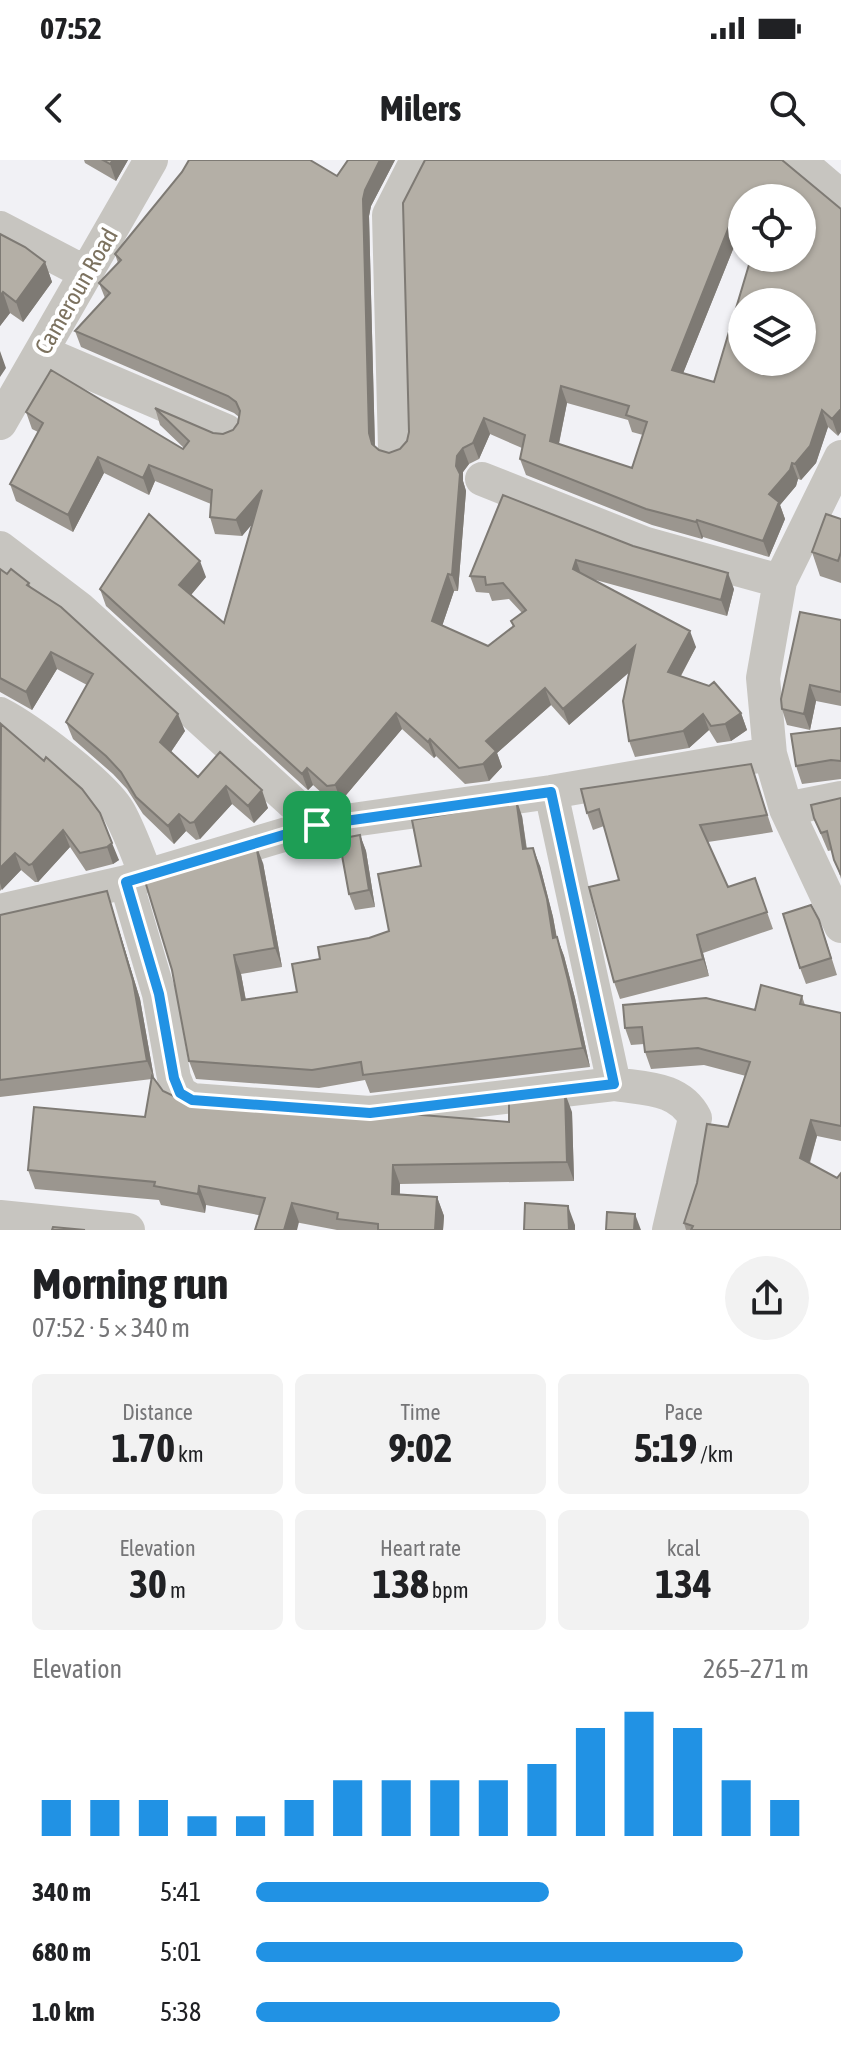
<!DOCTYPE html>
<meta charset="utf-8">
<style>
body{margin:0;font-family:"Asap Condensed",sans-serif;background:#f2f2f2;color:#202124;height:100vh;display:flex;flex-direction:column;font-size:30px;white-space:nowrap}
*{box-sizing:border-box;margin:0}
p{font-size:26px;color:#757577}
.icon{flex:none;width:44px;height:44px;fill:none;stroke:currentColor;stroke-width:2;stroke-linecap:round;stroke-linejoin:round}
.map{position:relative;height:1070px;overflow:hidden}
.sheet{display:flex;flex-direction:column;background:#fff;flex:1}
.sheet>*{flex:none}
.controls{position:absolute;left:728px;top:24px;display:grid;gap:16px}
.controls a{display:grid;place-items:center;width:88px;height:88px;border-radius:50%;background:#fff;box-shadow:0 2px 6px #0004;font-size:40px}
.pin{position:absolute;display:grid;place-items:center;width:68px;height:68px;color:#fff;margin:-34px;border-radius:16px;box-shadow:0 4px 12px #0006}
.round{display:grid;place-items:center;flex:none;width:84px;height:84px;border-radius:42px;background:#f2f2f2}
.summary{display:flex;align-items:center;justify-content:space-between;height:136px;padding:0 32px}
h1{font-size:44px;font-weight:700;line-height:60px}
.metrics{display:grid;grid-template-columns:repeat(3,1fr);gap:12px;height:136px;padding:8px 32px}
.metrics div{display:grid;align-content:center;border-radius:12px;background:#f2f2f2;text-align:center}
.metrics b{font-size:40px;font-weight:700}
.metrics small{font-size:22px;font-weight:400}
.metrics p{font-size:22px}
.chart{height:224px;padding:16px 32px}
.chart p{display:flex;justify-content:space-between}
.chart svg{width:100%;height:144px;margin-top:8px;stroke:#2192e4;stroke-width:6}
ul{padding:0 32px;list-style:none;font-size:26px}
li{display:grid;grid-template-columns:128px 96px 1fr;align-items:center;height:60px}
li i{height:20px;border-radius:10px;background:#2192e4}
.status{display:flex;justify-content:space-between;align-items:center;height:56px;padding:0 40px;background:#fff;direction:ltr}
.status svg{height:22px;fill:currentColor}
header{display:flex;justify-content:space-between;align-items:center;height:104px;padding:0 32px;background:#fff;font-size:36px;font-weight:700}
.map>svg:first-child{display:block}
</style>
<div class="status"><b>07:52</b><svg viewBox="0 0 49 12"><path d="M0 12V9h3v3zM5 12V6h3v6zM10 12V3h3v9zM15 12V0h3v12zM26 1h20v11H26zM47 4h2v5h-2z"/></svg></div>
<header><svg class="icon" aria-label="back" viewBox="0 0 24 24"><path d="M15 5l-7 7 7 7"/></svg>Milers<svg class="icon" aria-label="search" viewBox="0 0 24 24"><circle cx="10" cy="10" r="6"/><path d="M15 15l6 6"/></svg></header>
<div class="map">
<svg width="841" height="1070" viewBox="0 0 841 1070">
<rect width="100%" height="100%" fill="#f1f1f5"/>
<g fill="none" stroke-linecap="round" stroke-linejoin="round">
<!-- minor -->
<path stroke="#c7c5c0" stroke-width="34" d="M 798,0 L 841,37
M 0,68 L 86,113
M 41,192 L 226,271
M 0,263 L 151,0
M 395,289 L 389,55 L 417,0
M 841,297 L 780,421 L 763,518 L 770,594 L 786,649 L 841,766
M 482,319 L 646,384 L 780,421
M 0,388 L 80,449 L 317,665
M 0,554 C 29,569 104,625 119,652 C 130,672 138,695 146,715
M 551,632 L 614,924 C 645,929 679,927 695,958 L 669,1070
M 786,649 L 841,638
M 126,722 L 159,834 L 174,918 L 180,933 L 192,940 L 370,953 L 614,924
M 0,751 L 126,722 L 317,665 L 551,632 L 770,594
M 0,1057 L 128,1070"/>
</g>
<!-- wall -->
<path fill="#9b968f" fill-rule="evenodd" d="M 84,0 L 128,0 L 116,21 L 85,3 Z
M 348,0 L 395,0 L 371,46 L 369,56 L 375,286 L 379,290 L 389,293 L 400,289 L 782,0 L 838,276 L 828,267 L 816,303 L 801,320 L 798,319 L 796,326 L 780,345 L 785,359 L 769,397 L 703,377 L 702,379 L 652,365 L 526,315 L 520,299 L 522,288 L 490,274 L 479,299 L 469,304 L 463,312 L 463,321 L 466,331 L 458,431 L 454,431 L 442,466 L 488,486 L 513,467 L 511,461 L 522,453 L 509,439 L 492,441 L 489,433 L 476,432 L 470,416 L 503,335 L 734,429 L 727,456 L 592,419 L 696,487 L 681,516 L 741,553 L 747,570 L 731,581 L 717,583 L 709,570 L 689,588 L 635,597 L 629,581 L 629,512 L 569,565 L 551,545 L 497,593 L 502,607 L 489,621 L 465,624 L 436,596 L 434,598 L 402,569 L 341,641 L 333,643 L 313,625 L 308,630 L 106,446 L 100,429 L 206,417 L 191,435 L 224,463 L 252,364 L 242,376 L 215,374 L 210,357 L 211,344 L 155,321 L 149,335 L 104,313 L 73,372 L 16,341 L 10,324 L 38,272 L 32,269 L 26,252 L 183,289 L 184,288 L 160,265 L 155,248 L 213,273 L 223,274 L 233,270 L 238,263 L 239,257 L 234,253 L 81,187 L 75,171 L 105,138 L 99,123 L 118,103 L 115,94 L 182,12 L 337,16 ZM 742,38 L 802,98 L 714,222 L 683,213 L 742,67 ZM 567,243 L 628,260 L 632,272 L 643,275 L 632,308 L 559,284 Z
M 0,74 L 45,102 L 52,122 L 23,162 L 10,153 L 0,166 Z
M 841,359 L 841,423 L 820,416 L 812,392 Z
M 0,409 L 7,414 L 29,423 L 31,428 L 185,571 L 171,592 L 198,617 L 220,592 L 268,648 L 254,663 L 232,644 L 200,679 L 196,680 L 186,671 L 174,684 L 143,654 L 127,629 L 113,614 L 73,579 L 66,562 L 87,525 L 57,509 L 32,550 L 0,532 Z
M 841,460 L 841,546 L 816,541 L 810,570 L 787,565 L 782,549 Z
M 0,565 L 119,700 L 113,704 L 86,711 L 70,687 L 38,722 L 35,722 L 21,710 L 0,731 Z
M 841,568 L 841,619 L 802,624 L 796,606 Z
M 751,604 L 773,672 L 708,682 L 728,727 L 755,718 L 773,769 L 703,793 L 709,816 L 620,839 L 614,822 L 619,720 L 604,666 L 593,670 L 587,653 Z
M 841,638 L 841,719 L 832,690 L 828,691 L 814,658 Z
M 522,656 L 527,689 L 540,706 L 553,757 L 557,778 L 564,796 L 575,838 L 590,907 L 370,933 L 365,920 L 319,928 L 196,919 L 189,901 L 172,810 L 263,703 L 282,807 L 241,814 L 246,840 L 297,832 L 320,799 L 369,778 L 389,771 L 421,706 Z
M 360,675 L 366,691 L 375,747 L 355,750 L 349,734 Z
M 107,731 L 140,839 L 154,918 L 163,931 L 184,941 L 362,954 L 509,962 L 572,952 L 574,1021 L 400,1024 L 400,1034 L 437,1037 L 444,1056 L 443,1070 L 337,1070 L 206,1045 L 205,1053 L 161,1045 L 159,1040 L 35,1029 L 28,1010 L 145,957 L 152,919 L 0,937 L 0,755 Z
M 825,777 L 837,815 L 806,824 L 800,808 Z
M 802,836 L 805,845 L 841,853 L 841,981 L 817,976 L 810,1003 L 841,1070 L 686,1070 L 684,1063 L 728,967 L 746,916 L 704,905 L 651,909 L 645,892 L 644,884 L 631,885 L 625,868 L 755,850 Z"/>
<!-- shaded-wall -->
<path fill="#7e7a74" d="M 113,0 L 128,0 L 116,21 L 110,4 Z
M 380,0 L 395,0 L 371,46 L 369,56 L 375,290 L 369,273 L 363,39 L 365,30 Z
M 736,49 L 742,67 L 678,226 L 672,210 Z
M 45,102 L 52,122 L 23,162 L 16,142 Z
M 3,132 L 10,153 L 0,166 L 0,136 Z
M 0,191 L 6,208 L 0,217 Z
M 561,226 L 567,243 L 556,297 L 550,281 Z
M 841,249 L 841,272 L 838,276 L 832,259 Z
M 822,250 L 828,267 L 816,303 L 801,320 L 795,304 Z
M 484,258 L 490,274 L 479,299 L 473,283 Z
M 463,288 L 469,304 L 463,312 L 463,321 L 466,331 L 458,431 L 452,415 L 457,296 Z
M 98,297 L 104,313 L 73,372 L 68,355 Z
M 792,303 L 798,319 L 796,326 L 780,345 L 785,359 L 769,397 L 763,381 L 769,334 Z
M 149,305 L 155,321 L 149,335 L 143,318 Z
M 262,330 L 268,346 L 242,376 L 236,360 Z
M 697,360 L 703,377 L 702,379 L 696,362 Z
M 576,400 L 582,417 L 573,409 Z
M 200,401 L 206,417 L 185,442 L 179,425 Z
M 728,413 L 734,429 L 727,456 L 721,440 Z
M 448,414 L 454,431 L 438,478 L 432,461 Z
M 690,471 L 696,487 L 674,528 L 668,512 Z
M 635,486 L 641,502 L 569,565 L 563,549 Z
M 51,492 L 57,509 L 32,550 L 26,532 Z
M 810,525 L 816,541 L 810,570 L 804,554 Z
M 545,528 L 551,545 L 497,593 L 502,607 L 489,621 L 483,604 L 486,581 Z
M 396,553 L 402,569 L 341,641 L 335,625 Z
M 741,553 L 747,570 L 731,581 L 725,564 Z
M 178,554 L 185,571 L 166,599 L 160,582 Z
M 703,554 L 709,570 L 689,588 L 683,571 Z
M 430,579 L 436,596 L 434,598 L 428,582 Z
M 307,608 L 313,625 L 308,630 L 302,614 Z
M 226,626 L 232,644 L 200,679 L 194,662 Z
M 262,630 L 268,648 L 254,663 L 248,646 Z
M 516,638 L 522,656 L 529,708 L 523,689 Z
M 179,654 L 186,671 L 174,684 L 168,666 Z
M 63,670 L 70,687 L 38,722 L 32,704 Z
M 360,675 L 366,691 L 375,747 L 369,730 Z
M 112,683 L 119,700 L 113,704 L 107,687 Z
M 256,685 L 263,703 L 282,807 L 275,788 Z
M 533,688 L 540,706 L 553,757 L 560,797 L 553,778 Z
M 15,693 L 21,710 L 2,730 L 0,723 L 0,708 Z
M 107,731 L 140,839 L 154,918 L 147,901 Z
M 697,775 L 703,793 L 709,816 L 703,799 Z
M 557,777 L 564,796 L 575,838 L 590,907 L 583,888 Z
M 234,795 L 241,814 L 249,858 L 242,840 Z
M 565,933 L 572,952 L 574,1021 L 567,1002 Z
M 811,960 L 817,976 L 806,1014 L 800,998 Z
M 393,1005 L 400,1024 L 399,1053 L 392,1034 Z
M 199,1026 L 206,1045 L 205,1053 L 198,1034 Z
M 437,1037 L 444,1056 L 443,1070 L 435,1070 Z
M 292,1043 L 299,1062 L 297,1070 L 284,1070 Z
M 568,1046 L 575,1065 L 575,1070 L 569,1070 Z
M 635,1054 L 641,1070 L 634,1070 Z"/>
<!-- building -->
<path fill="#b4afa6" stroke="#7e7a74" stroke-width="2" fill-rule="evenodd" d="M 103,0 L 113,0 L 110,4 Z
M 189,0 L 310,0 L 337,16 L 348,0 L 380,0 L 365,30 L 363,39 L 369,273 L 372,284 L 379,290 L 389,293 L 400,289 L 407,281 L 409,272 L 403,43 L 425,0 L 782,0 L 841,49 L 841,249 L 832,259 L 822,250 L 810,286 L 795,304 L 792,303 L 790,310 L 769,334 L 779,342 L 763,381 L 697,360 L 696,362 L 646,349 L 520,299 L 525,275 L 484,258 L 473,283 L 463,288 L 457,296 L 456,306 L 460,314 L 452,415 L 448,414 L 432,461 L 488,486 L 514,466 L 511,461 L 526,450 L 503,423 L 486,425 L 485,417 L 470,416 L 503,335 L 633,386 L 728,413 L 721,440 L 576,400 L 573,409 L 690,471 L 668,512 L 709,526 L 714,522 L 741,553 L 725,564 L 711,566 L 703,554 L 683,571 L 629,581 L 623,541 L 635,486 L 563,549 L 545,528 L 486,581 L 496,591 L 483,604 L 459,608 L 430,579 L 428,582 L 396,553 L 335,625 L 327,626 L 307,608 L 302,614 L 100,429 L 149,354 L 200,401 L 179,425 L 224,463 L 262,330 L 236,360 L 210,357 L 212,330 L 149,305 L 143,318 L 98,297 L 68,355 L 10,324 L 43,263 L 26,252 L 51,210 L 183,289 L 189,281 L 155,248 L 213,273 L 223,274 L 233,270 L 238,263 L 240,251 L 236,242 L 228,236 L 75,171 L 110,133 L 99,123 L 121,100 L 115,94 L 182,12 ZM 742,38 L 802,38 L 802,98 L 751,98 L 714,222 L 672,210 L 736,49 L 742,51 ZM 742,142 L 802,142 L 802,202 L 742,202 ZM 561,226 L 629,246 L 626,255 L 647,262 L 632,308 L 550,281 Z
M 0,74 L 25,87 L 45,102 L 16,142 L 3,132 L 0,136 Z
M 826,354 L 841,359 L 841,392 L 838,401 L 812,392 Z
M 0,409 L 7,414 L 11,409 L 29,423 L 27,425 L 61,447 L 178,554 L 160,582 L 198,617 L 220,592 L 262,630 L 248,646 L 226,626 L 194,662 L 190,663 L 179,654 L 168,666 L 136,637 L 121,612 L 106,596 L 66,562 L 93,514 L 51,492 L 26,532 L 0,518 Z
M 800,452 L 841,460 L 841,532 L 810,525 L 804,554 L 782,549 L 781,539 Z
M 1,564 L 44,601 L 46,597 L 82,629 L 100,653 L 112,683 L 107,687 L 80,693 L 63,670 L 32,704 L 29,705 L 15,693 L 0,708 Z
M 841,568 L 841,601 L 831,600 L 796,606 L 791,574 Z
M 751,604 L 767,655 L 700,665 L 728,727 L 755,718 L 767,752 L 697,775 L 703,799 L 614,822 L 589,727 L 619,720 L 599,649 L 587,653 L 581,629 Z
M 516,638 L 523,689 L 533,688 L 547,739 L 553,778 L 557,777 L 568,820 L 583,888 L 363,915 L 361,902 L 312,910 L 189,901 L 172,810 L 145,721 L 156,719 L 155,714 L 185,705 L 237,696 L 236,690 L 256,685 L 275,788 L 234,795 L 242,840 L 297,832 L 292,804 L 320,799 L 318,787 L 369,778 L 389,771 L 378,714 L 421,706 L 412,660 L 465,651 L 464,645 Z
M 841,638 L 841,715 L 834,700 L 827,671 L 821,673 L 814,658 L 811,645 Z
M 360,675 L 369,730 L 349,734 L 339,679 Z
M 107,731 L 133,821 L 147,901 L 0,920 L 0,755 Z
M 811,745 L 819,760 L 831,798 L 800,808 L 783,754 Z
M 761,825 L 802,836 L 800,844 L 841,853 L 841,966 L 811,960 L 800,998 L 837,1018 L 841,1013 L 841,1070 L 691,1070 L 693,1066 L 684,1063 L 697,1023 L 707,964 L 728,967 L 750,902 L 698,888 L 645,892 L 642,867 L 625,868 L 623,845 L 706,838 L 755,850 Z
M 152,916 L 163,931 L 184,941 L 362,954 L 384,952 L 509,962 L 509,939 L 565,933 L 567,1002 L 393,1005 L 392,1034 L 437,1037 L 435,1070 L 378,1070 L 378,1064 L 337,1059 L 338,1053 L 292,1043 L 284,1070 L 255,1070 L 265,1038 L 199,1026 L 198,1034 L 154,1026 L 155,1022 L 28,1010 L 34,947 L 145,957 Z
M 525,1043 L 568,1046 L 569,1070 L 524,1070 Z
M 607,1052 L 635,1054 L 634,1070 L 606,1070 Z
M 53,1067 L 85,1070 L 52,1070 Z"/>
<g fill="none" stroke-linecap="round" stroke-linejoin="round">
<!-- route casing -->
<g stroke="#fff" stroke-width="16">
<path id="route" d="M 551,632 L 614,924 L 370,953 L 192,940 L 180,933 L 174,918 L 159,834 L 126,722 L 317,665 Z"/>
</g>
<!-- route -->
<use href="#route" stroke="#2192e4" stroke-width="10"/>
</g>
<g text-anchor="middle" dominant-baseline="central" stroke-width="8" stroke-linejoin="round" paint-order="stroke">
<!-- street labels -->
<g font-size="24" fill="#7c725f" stroke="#fff">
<text transform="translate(76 131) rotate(-60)">Cameroun Road</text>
</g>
</g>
</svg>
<div class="controls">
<a><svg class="icon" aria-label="locate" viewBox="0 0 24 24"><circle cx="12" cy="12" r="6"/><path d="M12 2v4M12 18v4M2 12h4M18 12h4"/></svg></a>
<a><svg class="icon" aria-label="layers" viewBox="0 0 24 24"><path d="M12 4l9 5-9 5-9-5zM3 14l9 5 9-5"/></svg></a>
</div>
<div class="pin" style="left:317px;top:665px;background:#1e9e55"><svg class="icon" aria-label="arrive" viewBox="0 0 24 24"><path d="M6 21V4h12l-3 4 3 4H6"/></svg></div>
</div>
<section class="sheet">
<div class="summary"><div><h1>Morning run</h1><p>07:52 · 5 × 340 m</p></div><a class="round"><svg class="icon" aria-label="share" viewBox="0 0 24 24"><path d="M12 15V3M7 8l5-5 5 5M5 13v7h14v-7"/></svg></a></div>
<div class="metrics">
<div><p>Distance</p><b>1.70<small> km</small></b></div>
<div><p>Time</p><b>9:02</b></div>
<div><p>Pace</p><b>5:19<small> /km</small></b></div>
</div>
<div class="metrics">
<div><p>Elevation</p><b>30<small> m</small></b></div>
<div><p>Heart rate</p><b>138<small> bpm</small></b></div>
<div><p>kcal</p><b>134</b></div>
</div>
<div class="chart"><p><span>Elevation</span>265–271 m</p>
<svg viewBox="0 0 160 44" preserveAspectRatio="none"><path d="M5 44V33M15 44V33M25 44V33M35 44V38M45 44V38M55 44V33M65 44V27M75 44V27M85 44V27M95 44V27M105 44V22M115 44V11M125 44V6M135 44V11M145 44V27M155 44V33"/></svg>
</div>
<ul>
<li><b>340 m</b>5:41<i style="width:53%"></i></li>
<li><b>680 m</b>5:01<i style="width:88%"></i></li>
<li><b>1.0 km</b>5:38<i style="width:55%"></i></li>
</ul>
</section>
